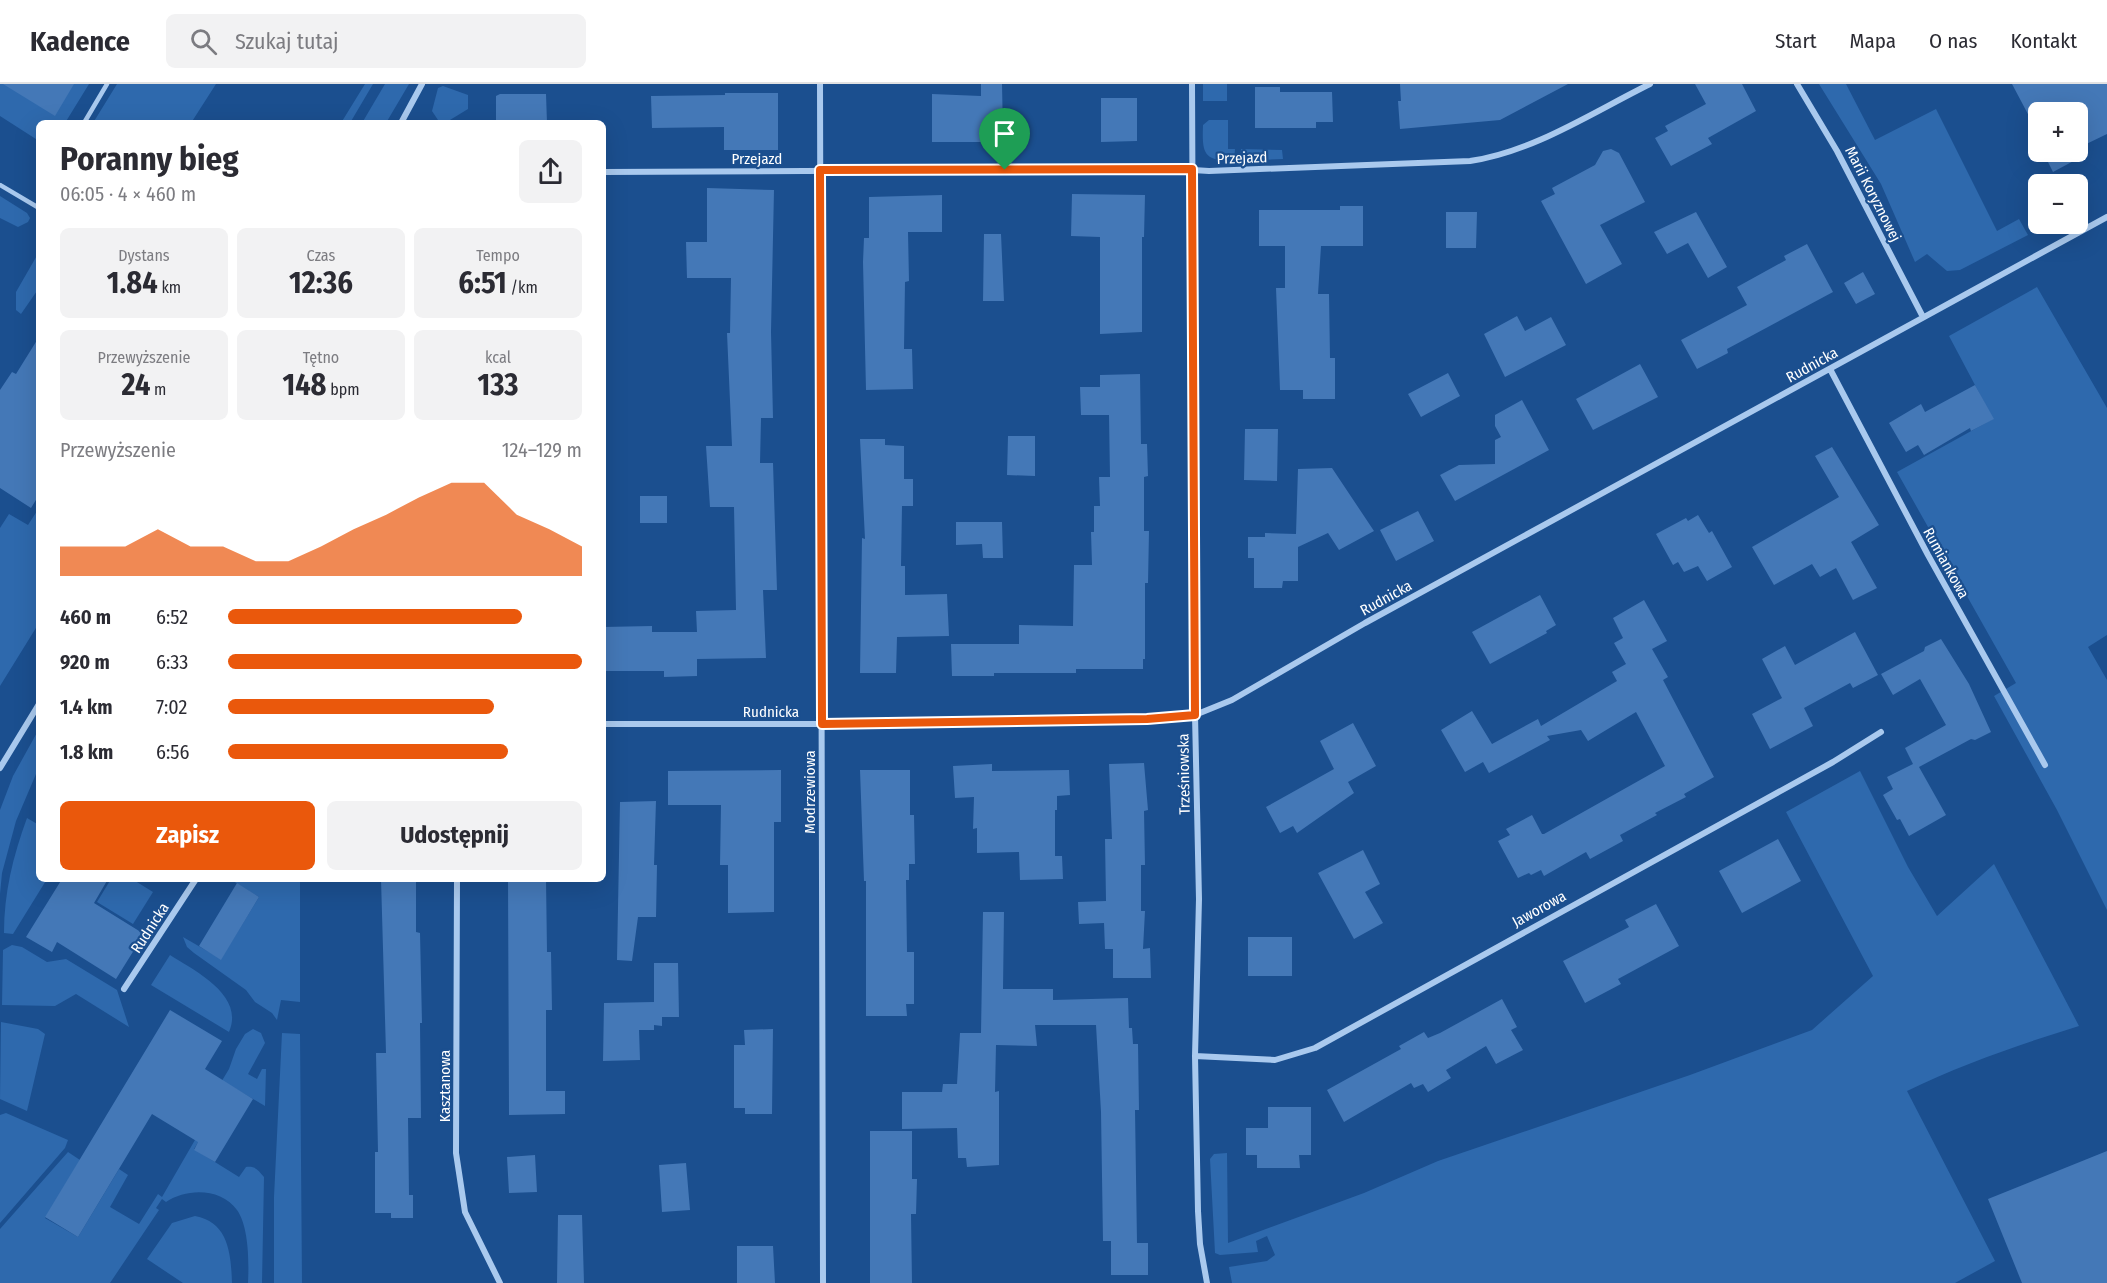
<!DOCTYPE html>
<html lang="pl">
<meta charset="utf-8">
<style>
body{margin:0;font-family:"Fira Sans Condensed",sans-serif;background:#f2f2f3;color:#2b2b33;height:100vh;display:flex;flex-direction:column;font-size:22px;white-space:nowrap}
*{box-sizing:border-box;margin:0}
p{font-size:20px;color:#7c7c81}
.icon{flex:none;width:33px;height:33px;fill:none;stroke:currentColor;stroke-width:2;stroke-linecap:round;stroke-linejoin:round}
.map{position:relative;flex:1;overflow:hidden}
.details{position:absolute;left:36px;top:36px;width:570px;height:762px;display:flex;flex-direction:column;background:#fff;border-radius:9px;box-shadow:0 6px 24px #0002}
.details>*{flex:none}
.tools{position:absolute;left:2028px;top:18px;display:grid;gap:12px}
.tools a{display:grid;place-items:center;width:60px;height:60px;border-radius:9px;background:#fff;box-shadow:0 6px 24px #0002;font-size:30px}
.pin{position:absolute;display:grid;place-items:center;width:51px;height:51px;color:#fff;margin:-62px -26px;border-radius:50% 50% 50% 0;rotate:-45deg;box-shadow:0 0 6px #0007}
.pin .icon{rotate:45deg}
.round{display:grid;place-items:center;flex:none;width:63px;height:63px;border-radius:9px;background:#f2f2f3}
.headline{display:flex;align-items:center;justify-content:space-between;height:102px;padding:0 24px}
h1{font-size:33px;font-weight:700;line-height:45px}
.metrics{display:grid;grid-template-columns:repeat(3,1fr);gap:9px;height:102px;padding:6px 24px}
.metrics div{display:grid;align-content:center;border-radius:9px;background:#f2f2f3;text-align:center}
.metrics b{font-size:30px;font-weight:700}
.metrics small{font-size:16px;font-weight:400}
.metrics p{font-size:16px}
.chart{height:168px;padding:12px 24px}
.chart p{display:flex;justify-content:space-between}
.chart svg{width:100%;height:108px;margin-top:6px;fill:#ea580c;opacity:.7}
.action{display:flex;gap:12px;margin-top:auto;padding:12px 24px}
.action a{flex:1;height:69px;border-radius:9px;background:#ea580c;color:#fff;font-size:24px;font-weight:700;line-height:69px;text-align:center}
.action a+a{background:#f2f2f3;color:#2b2b33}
ul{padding:0 24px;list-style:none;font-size:20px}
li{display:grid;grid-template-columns:96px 72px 1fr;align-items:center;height:45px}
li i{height:15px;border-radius:8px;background:#ea580c}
header{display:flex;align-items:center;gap:36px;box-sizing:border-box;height:84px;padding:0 30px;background:#fff;border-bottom:2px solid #e1e1e2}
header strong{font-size:28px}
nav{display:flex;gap:33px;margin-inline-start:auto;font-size:21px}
.search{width:420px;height:54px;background:#f2f2f3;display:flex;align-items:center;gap:15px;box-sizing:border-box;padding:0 21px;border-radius:9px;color:#7c7c81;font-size:22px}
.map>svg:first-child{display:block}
</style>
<header>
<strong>Kadence</strong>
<div class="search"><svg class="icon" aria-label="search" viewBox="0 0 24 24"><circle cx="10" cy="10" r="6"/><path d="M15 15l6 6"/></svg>Szukaj tutaj</div>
<nav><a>Start</a><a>Mapa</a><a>O nas</a><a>Kontakt</a></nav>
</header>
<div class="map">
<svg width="2107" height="1199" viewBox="0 0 2107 1199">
<rect width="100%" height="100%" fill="#1b4f8f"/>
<!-- green -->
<path fill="#2e69ad" d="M 0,0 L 89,0 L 65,39 L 39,39 L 39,57 L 0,32 Z
M 117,0 L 216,0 L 191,39 L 93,39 Z
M 365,0 L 373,0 L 350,39 L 341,39 Z
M 385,0 L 409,0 L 386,39 L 362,39 Z
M 1203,0 L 1227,0 L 1227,17 L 1203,17 Z
M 1819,0 L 1846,0 L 1875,56 L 1936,25 L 1997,147 L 2019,135 L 2028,151 L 1960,186 L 1947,187 L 1927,170 L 1915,178 L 1881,100 Z
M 443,2 L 468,11 L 468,25 L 445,39 L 440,39 L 432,27 L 438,4 Z
M 1209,36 L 1228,36 L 1228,65 L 1235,65 L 1234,77 C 1203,77 1202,69 1203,41 Z
M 1241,65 L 1282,66 L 1283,75 L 1240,77 Z
M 0,112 L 27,129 L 30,134 L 28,138 L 18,143 L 0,134 Z
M 39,168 L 39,204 L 21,230 L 16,226 L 16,208 Z
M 2037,203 L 2107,324 L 2107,551 L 2088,563 L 2107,596 L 2107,826 L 2057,726 L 1994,612 L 2016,599 L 1897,388 L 1993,335 L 1949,252 Z
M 39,424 L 39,539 L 0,602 L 0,444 L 9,430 L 28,441 Z
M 39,645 L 39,683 L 16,737 L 2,789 L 0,810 L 0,726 L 13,692 Z
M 1860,687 L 1908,783 L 1937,832 L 1994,780 L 2079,942 C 2021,960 1962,980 1907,1007 L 1995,1177 L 1955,1199 L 1232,1199 L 1229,1183 L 1267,1177 L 1275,1171 L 1267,1152 L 1256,1157 L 1258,1168 L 1220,1171 L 1215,1169 L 1210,1075 L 1214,1070 L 1227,1069 L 1228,1159 L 1364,1109 L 1438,1077 L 1690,991 L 1812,946 L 1873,892 L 1786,728 Z
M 27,734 L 39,741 L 39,795 L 47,795 L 13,850 L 4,849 C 4,809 13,772 27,734 Z
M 111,795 L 132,795 L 153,808 L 133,840 L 97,818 Z
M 230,795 L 300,795 L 300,918 L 281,916 L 277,936 L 272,929 L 255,918 L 246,906 L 194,869 L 187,863 L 183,853 L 221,875 L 259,813 Z
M 12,861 L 22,863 L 47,878 L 66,875 L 117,906 L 129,943 L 76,910 L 55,922 L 2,921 L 3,866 Z
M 170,871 C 195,887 245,911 229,948 L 151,901 Z
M 1,938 L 38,945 L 45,950 L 27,1027 L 0,1015 Z
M 253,945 L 261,949 L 265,959 L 248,990 L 257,995 L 262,985 L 266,985 L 265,1022 L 231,1002 L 194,1065 L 239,1093 L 246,1083 C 256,1082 258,1086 264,1093 L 262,1199 L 248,1199 C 249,1179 249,1143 237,1126 C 221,1104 187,1104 166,1118 L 162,1115 L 156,1124 L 159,1126 L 110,1199 L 0,1199 L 0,1145 L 68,1068 L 80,1076 L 45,1134 L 78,1153 L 119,1085 L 128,1091 L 110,1123 L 139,1140 L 158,1110 L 162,1113 L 199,1049 L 205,1025 L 229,985 L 236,965 L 245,950 Z
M 282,949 L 300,950 L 302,1199 L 274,1199 L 274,1113 Z
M 6,1029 L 68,1056 L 65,1064 L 0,1139 L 0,1031 Z
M 195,1132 C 229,1138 231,1171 232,1199 L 183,1199 L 147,1175 L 172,1139 Z"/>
<!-- building -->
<path fill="#4478b7" d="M 3,0 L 74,0 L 55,32 Z
M 981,0 L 1002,0 L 1003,48 L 983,49 L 983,58 L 932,58 L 932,10 L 981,12 Z
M 1400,0 L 1568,0 L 1500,36 L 1400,45 L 1398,17 L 1401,17 Z
M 1695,0 L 1742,0 L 1756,27 L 1708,54 L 1712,60 L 1671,82 L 1655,54 L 1668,47 L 1665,42 L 1706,20 Z
M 2012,0 L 2107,0 L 2107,50 L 2078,64 L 2078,28 L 2038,28 L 2038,60 L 2034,51 L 2038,49 Z
M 1255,3 L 1280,3 L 1280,8 L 1332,8 L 1333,38 L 1316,38 L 1316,44 L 1255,44 Z
M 725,9 L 778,9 L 778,66 L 724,66 L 724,43 L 652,44 L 651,12 L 725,11 Z
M 500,10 L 546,10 L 547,39 L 496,39 L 496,12 Z
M 1101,14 L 1137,14 L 1137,57 L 1101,58 Z
M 1611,65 L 1619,69 L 1645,118 L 1600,141 L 1622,180 L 1586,200 L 1541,117 L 1555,110 L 1552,104 L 1595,81 L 1603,67 Z
M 2078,66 L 2081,73 L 2053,88 L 2043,68 Z
M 707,104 L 774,106 L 771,248 L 773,334 L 761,334 L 760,379 L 773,379 L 777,506 L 763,506 L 766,574 L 697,575 L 697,592 L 664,593 L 664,587 L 603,587 L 603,543 L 652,542 L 652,548 L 697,548 L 696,527 L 736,526 L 734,423 L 710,423 L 706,362 L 732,362 L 727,249 L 730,249 L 731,194 L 687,194 L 686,158 L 707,158 Z
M 1072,110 L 1145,111 L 1144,153 L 1142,153 L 1142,248 L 1100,250 L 1100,153 L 1071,152 Z
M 942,111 L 942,148 L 908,148 L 909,197 L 905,198 L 904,265 L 912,265 L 913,305 L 866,306 L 863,178 L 864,154 L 869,154 L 869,113 Z
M 1340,122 L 1363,122 L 1363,162 L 1321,162 L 1318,210 L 1329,210 L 1330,274 L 1335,274 L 1335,315 L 1303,315 L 1303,306 L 1280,306 L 1276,204 L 1285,204 L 1285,162 L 1259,162 L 1259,126 L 1340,126 Z
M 1446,128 L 1477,128 L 1476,164 L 1446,164 Z
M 1696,128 L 1727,183 L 1708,194 L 1688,159 L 1667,170 L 1654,148 Z
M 984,150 L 1001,150 L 1004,217 L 983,217 Z
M 1807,160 L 1833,208 L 1727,265 L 1728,269 L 1697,285 L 1681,256 L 1747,221 L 1737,203 L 1786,176 L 1784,172 Z
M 1863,188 L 1875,210 L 1856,220 L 1844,199 Z
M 1517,232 L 1525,247 L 1551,233 L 1566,261 L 1505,293 L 1484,250 Z
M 39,253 L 39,411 L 31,424 L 0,404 L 0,306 L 12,288 L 16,290 Z
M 1640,280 L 1658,313 L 1593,346 L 1576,315 Z
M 1448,289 L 1460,312 L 1421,333 L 1408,310 Z
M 1140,290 L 1141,360 L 1147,360 L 1148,392 L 1144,393 L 1144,447 L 1149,447 L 1148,499 L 1145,499 L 1145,575 L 1143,575 L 1143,585 L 1076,585 L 1076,589 L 994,589 L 994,592 L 952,592 L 951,560 L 1019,560 L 1019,541 L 1073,542 L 1074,481 L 1092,481 L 1091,448 L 1094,448 L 1094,422 L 1100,422 L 1099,393 L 1110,393 L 1109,331 L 1081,331 L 1080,303 L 1100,303 L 1100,291 Z
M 1975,301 L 1994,335 L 1971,347 L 1970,344 L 1924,371 L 1918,361 L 1906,368 L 1889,339 L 1921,320 L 1925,328 Z
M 1522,316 L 1549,366 L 1455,417 L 1440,391 L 1459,381 L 1495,380 L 1495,356 L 1501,353 L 1495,342 L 1495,331 Z
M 1245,345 L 1278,345 L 1277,397 L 1244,396 Z
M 1008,352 L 1035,352 L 1035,392 L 1007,391 Z
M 860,355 L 885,355 L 885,361 L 904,362 L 904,395 L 913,395 L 913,422 L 902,422 L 901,482 L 905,482 L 905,511 L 947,510 L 949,552 L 897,553 L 896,589 L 860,589 L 862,454 L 865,455 Z
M 1832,363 L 1879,441 L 1851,458 L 1877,504 L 1853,516 L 1836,484 L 1820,493 L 1812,480 L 1774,501 L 1752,463 L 1839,413 L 1815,372 Z
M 1332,384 L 1374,447 L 1339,466 L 1328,449 L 1298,463 L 1298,497 L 1283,497 L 1282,504 L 1254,504 L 1254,474 L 1248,474 L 1248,453 L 1265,453 L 1265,449 L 1296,450 L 1298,385 Z
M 640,412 L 667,412 L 667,439 L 640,439 Z
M 1418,427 L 1434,457 L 1396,477 L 1380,446 Z
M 1698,431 L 1709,449 L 1712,447 L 1732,483 L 1707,497 L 1698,482 L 1684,488 L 1678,478 L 1673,481 L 1656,450 L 1686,434 L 1688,437 Z
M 956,438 L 1002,438 L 1003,474 L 983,474 L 982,460 L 956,461 Z
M 1540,511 L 1556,541 L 1546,547 L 1547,549 L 1490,580 L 1472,548 Z
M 1644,516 L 1667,557 L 1652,565 L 1668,593 L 1663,596 L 1714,693 L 1684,710 L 1686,713 L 1655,729 L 1657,731 L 1620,751 L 1623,757 L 1590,775 L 1586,768 L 1544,792 L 1541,786 L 1531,791 L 1529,789 L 1518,794 L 1498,757 L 1510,751 L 1506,745 L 1532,731 L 1542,750 L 1544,750 L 1665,682 L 1636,628 L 1588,657 L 1581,646 L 1547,652 L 1550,656 L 1489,689 L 1483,678 L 1465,688 L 1441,646 L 1472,627 L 1492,660 L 1538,635 L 1541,642 L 1617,597 L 1612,588 L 1626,580 L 1614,559 L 1623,554 L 1613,534 Z
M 1855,548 L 1878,591 L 1853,604 L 1850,599 L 1804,624 L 1813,642 L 1770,665 L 1752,630 L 1782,614 L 1762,575 L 1785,562 L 1795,581 Z
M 1941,555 L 1969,600 L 1991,648 L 1975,656 L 1971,655 L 1919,683 L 1946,731 L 1909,752 L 1900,735 L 1897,736 L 1883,711 L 1893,705 L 1887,693 L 1913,680 L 1905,664 L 1946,641 L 1920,595 L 1893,611 L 1881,590 L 1924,567 L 1925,563 Z
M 1353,639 L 1376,682 L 1348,698 L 1354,709 L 1297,749 L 1293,742 L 1280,749 L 1266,723 L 1334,685 L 1320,657 Z
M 1144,679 L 1148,726 L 1144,727 L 1145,781 L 1141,781 L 1141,827 L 1145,827 L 1143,865 L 1150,864 L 1151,894 L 1113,894 L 1113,865 L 1105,865 L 1104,839 L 1079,840 L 1078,818 L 1106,817 L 1105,755 L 1112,755 L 1109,680 Z
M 992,680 L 992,687 L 1069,686 L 1070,711 L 1057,712 L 1057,726 L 1055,726 L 1055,772 L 1062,772 L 1063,795 L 1020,796 L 1019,768 L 977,769 L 977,744 L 973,745 L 974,713 L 955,714 L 953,682 Z
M 781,686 L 781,738 L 774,738 L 774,828 L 728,829 L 728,781 L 720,781 L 721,721 L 668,721 L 668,687 Z
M 860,686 L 910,686 L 910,731 L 914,731 L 915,780 L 909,780 L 909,796 L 906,796 L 907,868 L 914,868 L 914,920 L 906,920 L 907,932 L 866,932 L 866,797 L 864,797 Z
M 656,717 L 654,781 L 657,781 L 656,833 L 638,833 L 632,877 L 617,876 L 620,718 Z
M 1778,755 L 1801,797 L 1742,829 L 1719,787 Z
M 1363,766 L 1380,800 L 1365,808 L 1383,839 L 1354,855 L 1318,789 Z
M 62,795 L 108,795 L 94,819 L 144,850 L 116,895 L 57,858 L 52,868 L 26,853 Z
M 381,795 L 416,795 L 416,848 L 420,849 L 422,939 L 420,939 L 421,1034 L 408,1034 L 409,1111 L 413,1111 L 413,1134 L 391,1134 L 391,1129 L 375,1129 L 375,1068 L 378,1068 L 376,969 L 386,969 Z
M 508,795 L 546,795 L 547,868 L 551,868 L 552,926 L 546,926 L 546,1007 L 565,1007 L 565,1030 L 509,1031 Z
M 237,799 L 259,813 L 221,876 L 199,862 Z
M 1656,820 L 1679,862 L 1618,895 L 1621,900 L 1585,919 L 1563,877 L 1629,843 L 1625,836 Z
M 983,828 L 1004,828 L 1003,905 L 1053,905 L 1053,916 L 1128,914 L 1129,944 L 1132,944 L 1133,960 L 1138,960 L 1139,1026 L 1135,1026 L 1137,1159 L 1148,1159 L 1148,1191 L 1111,1191 L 1111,1157 L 1103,1157 L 1101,1028 L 1096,941 L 1035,941 L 1037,962 L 996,961 L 995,1008 L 999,1007 L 999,1081 L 967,1083 L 966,1074 L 958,1074 L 957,1044 L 902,1045 L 902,1008 L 942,1008 L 943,1000 L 957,1000 L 960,949 L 981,949 Z
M 1248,853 L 1292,853 L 1292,892 L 1248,892 Z
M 654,879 L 678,879 L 679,933 L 662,933 L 662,942 L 654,941 L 654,946 L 639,946 L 640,976 L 603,977 L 604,919 L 654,918 Z
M 1502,915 L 1517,943 L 1511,946 L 1523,966 L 1496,980 L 1486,962 L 1446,986 L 1451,994 L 1428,1008 L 1423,1000 L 1414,1004 L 1411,999 L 1344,1038 L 1327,1006 L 1401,965 L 1399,962 L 1424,948 L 1428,954 L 1440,949 Z
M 170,926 L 222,957 L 205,985 L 253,1015 L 215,1078 L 194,1066 L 198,1058 L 152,1030 L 78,1153 L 45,1133 Z
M 773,945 L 772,1030 L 745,1030 L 745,1024 L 734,1024 L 734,961 L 745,961 L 744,946 Z
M 1268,1023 L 1311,1023 L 1311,1071 L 1299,1071 L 1300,1084 L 1257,1084 L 1257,1071 L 1246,1071 L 1246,1044 L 1268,1044 Z
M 870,1047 L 912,1047 L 912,1095 L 917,1095 L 916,1130 L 911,1130 L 912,1199 L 870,1199 Z
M 2107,1067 L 2107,1199 L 2022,1199 L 1988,1115 Z
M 535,1071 L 537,1108 L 509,1109 L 507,1073 Z
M 686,1079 L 690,1126 L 662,1128 L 659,1081 Z
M 558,1131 L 582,1131 L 584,1199 L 557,1199 Z
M 737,1162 L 773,1162 L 775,1199 L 737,1199 Z"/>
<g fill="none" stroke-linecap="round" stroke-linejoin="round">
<!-- service -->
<path stroke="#a9c9ee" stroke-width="4.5" d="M 84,39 L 107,0
M 0,101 L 39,124"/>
<!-- minor -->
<path stroke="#a9c9ee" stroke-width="6" d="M 820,0 L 823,1199
M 1192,0 L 1195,631 L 1199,815 L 1195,972 L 1198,1127 L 1200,1160 L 1207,1199
M 1797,0 L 1837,67 L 1923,233
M 401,39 L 422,0
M 603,88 L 1177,85 L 1209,87 L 1470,77 C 1533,68 1593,28 1650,0
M 1830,285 L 1928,471 L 2045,681
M 603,640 L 822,640 L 1147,635 L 1195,631 L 1232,616 L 1365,539 L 2107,133
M 0,684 L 39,620
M 457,795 L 456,1069 L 465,1128 L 500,1199
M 124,905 L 196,795
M 1195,972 L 1275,976 L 1315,964 L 1833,678 L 1881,648"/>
</g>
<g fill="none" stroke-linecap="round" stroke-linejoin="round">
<!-- route casing -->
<g stroke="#fff" stroke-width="12">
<path id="route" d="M 1192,85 L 1195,631 L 1147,635 L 822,640 L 820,86 Z"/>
</g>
<!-- route -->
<use href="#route" stroke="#ea580c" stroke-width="8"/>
</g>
<g text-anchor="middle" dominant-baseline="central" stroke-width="4.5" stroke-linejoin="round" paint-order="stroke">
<!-- street labels -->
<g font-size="15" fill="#fff" stroke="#1b4f8f">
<text transform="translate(1242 74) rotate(-2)">Przejazd</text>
<text x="757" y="75">Przejazd</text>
<text transform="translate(1873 110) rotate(63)">Marii Koryznowej</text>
<text transform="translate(1812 281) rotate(-29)">Rudnicka</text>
<text transform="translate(1946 479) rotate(61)">Rumiankowa</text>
<text transform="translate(1386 514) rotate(-29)">Rudnicka</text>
<text x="771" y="628">Rudnicka</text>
<text transform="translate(1184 690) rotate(-91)">Trześniowska</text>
<text transform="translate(810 708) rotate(-90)">Modrzewiowa</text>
<text transform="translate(1539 825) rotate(-29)">Jaworowa</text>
<text transform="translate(150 844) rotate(-57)">Rudnicka</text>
<text transform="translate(445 1002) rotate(-90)">Kasztanowa</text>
</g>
</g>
</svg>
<div class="tools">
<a>+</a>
<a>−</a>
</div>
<div class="pin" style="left:1005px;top:86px;background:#1e9e55"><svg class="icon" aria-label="arrive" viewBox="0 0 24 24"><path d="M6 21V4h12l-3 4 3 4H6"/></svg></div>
<section class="details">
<div class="headline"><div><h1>Poranny bieg</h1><p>06:05 · 4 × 460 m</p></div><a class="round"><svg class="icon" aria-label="share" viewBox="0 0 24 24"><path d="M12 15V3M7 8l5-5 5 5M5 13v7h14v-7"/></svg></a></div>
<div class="metrics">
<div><p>Dystans</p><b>1.84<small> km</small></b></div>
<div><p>Czas</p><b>12:36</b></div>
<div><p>Tempo</p><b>6:51<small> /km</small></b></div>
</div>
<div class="metrics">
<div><p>Przewyższenie</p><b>24<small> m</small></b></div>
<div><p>Tętno</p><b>148<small> bpm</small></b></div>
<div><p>kcal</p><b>133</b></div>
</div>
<div class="chart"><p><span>Przewyższenie</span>124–129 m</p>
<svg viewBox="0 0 160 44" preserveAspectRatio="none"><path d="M0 44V32L10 32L20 32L30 25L40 32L50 32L60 38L70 38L80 32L90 25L100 19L110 12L120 6L130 6L140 19L150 25L160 32V44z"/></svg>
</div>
<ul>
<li><b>460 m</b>6:52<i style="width:83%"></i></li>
<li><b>920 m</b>6:33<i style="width:100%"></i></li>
<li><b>1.4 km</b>7:02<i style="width:75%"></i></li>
<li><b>1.8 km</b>6:56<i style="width:79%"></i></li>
</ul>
<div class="action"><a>Zapisz</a><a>Udostępnij</a></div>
</section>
</div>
